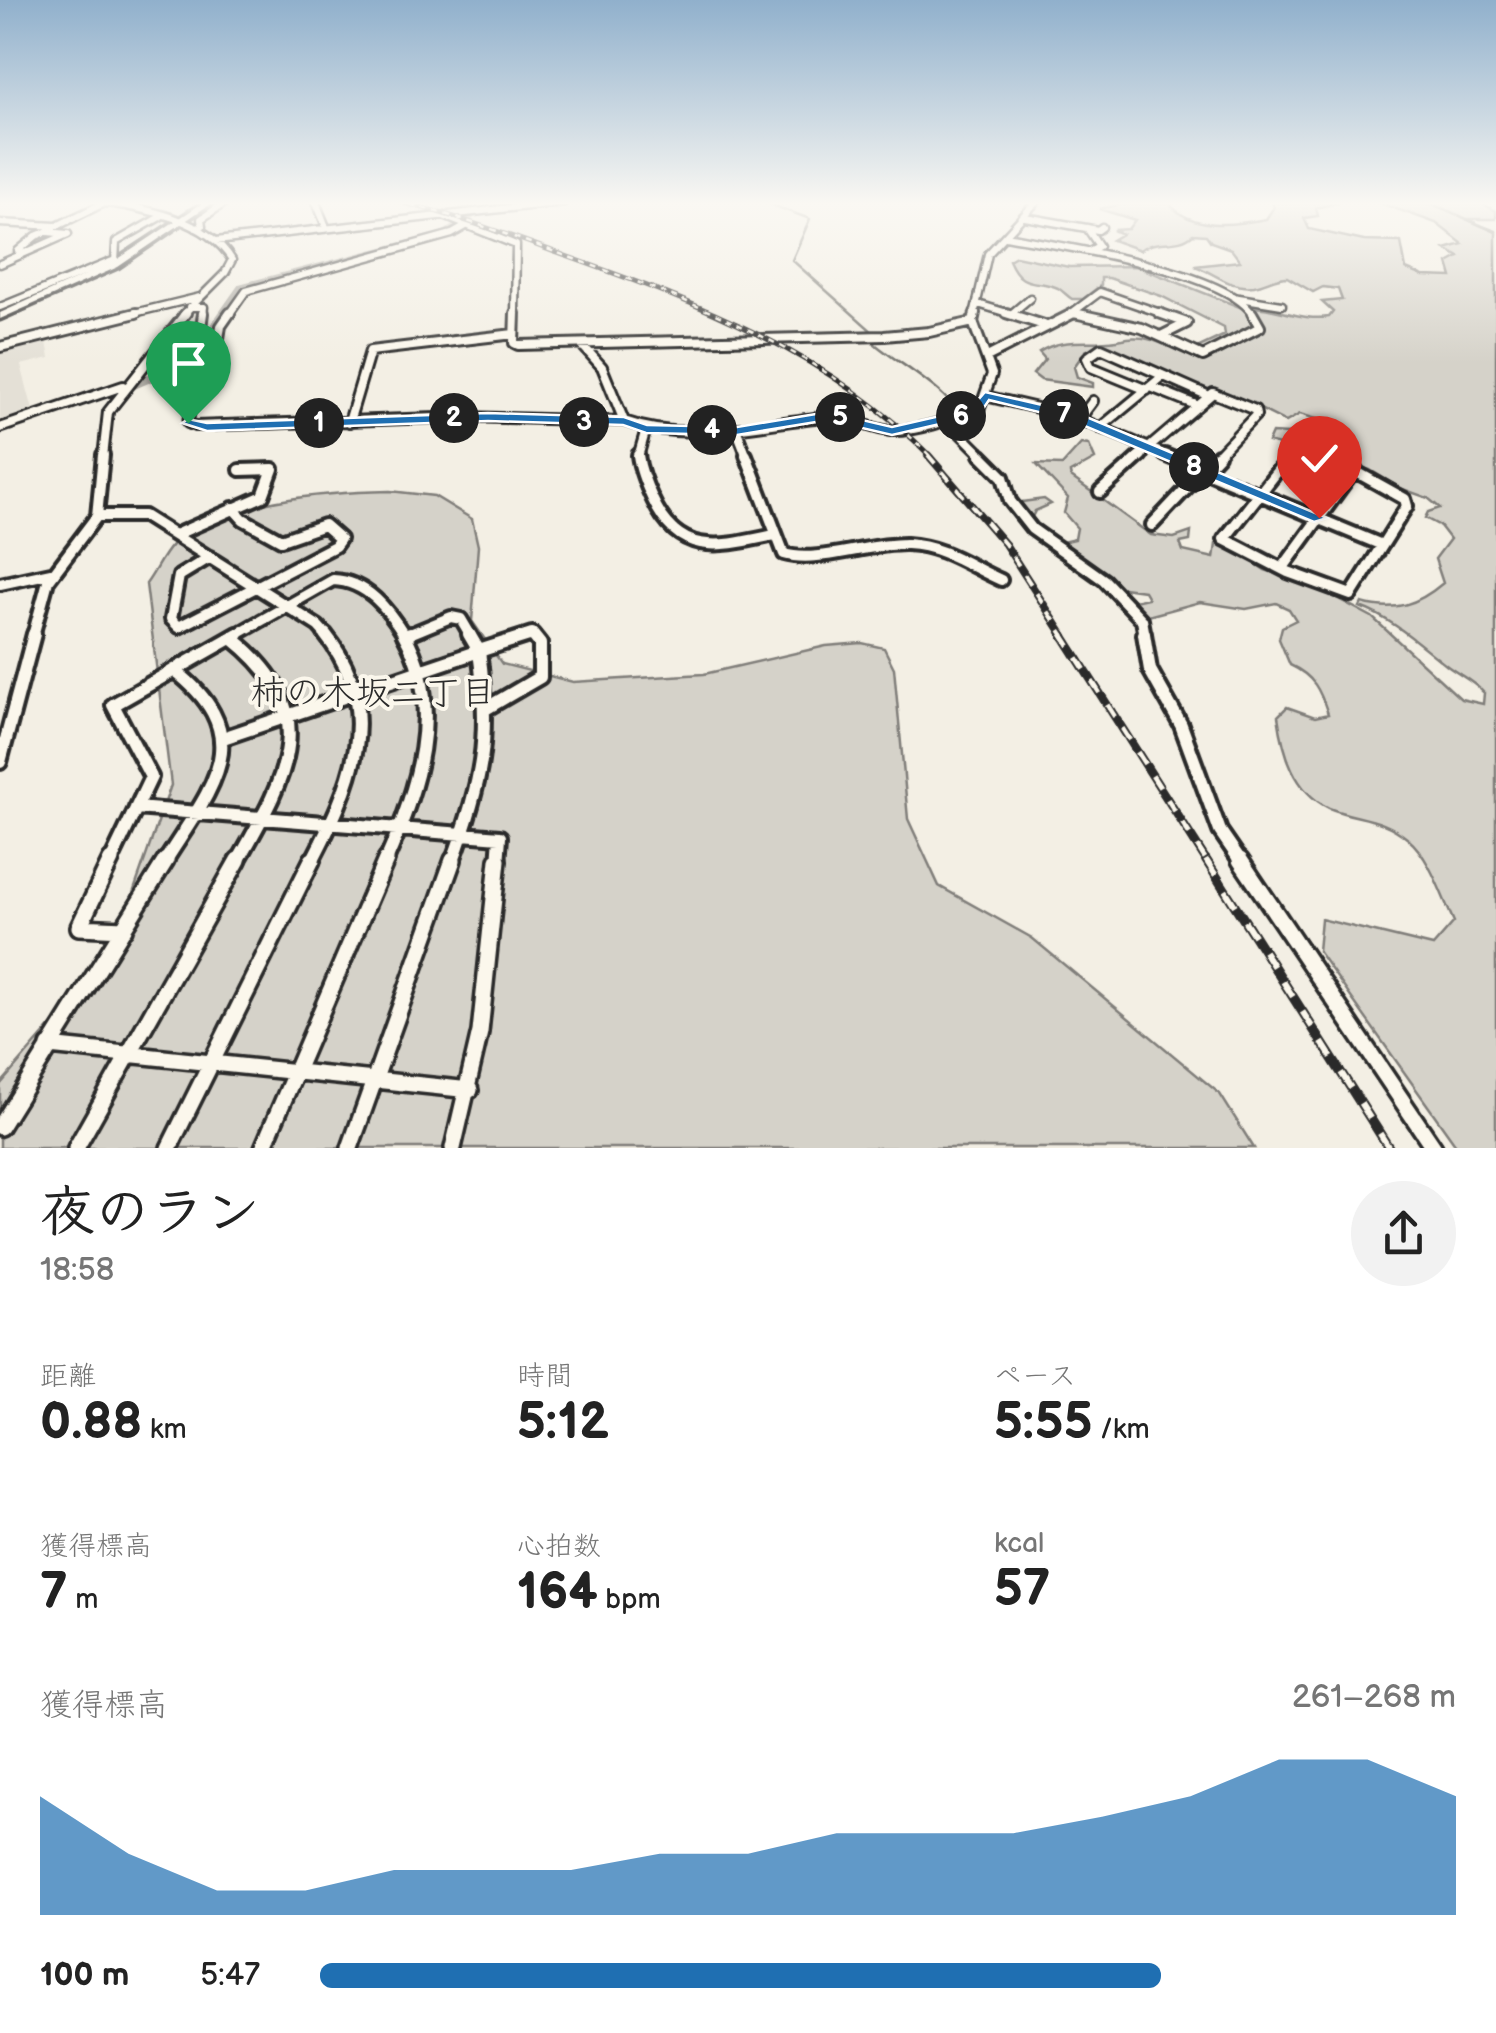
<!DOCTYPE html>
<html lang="ja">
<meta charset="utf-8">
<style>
body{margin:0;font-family:"Balsamiq Sans","Klee One",sans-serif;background:#f2f2f2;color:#222;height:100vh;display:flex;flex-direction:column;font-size:38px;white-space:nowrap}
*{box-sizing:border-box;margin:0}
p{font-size:32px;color:#767676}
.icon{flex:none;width:55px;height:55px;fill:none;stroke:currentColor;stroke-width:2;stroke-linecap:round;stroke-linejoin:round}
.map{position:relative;height:1148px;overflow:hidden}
.drawer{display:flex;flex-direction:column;background:#fff;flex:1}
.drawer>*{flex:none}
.pin{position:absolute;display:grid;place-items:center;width:85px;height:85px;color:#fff;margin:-102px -42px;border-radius:50% 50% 50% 0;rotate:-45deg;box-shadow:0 0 10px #0007}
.pin .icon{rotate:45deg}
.km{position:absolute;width:50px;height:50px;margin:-25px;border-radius:50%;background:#222;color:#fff;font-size:28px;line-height:50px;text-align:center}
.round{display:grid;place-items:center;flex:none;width:105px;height:105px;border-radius:52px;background:#f2f2f2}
.head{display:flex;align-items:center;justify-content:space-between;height:170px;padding:0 40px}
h1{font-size:55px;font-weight:600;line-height:75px}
.metrics{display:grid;grid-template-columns:repeat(3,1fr);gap:15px;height:170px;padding:10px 40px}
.metrics div{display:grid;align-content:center}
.metrics b{font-size:50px;font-weight:600}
.metrics small{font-size:28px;font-weight:400}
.metrics p{font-size:28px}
.chart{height:280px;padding:20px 40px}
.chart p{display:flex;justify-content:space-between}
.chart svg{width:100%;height:180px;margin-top:10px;fill:#1f6fb2;opacity:.7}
ul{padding:0 40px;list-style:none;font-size:32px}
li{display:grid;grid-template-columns:160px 120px 1fr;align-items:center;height:75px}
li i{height:25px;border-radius:12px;background:#1f6fb2}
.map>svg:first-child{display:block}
</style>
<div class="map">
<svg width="1496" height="1148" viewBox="0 0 1496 1148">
<rect width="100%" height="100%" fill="#f3efe4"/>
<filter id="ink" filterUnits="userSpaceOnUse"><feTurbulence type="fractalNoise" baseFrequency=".01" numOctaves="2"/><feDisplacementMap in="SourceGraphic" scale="20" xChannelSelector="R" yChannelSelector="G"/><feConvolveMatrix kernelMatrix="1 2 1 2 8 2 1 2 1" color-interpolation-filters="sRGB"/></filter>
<g filter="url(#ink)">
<!-- built -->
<path fill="#e4e0d6" d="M 46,337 L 50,358 L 21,365 L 34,414 L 0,425 L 0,348 Z"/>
<!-- green -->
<path fill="#d5d2c9" stroke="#807e7a" stroke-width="2.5" d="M 1133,202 L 1169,203 C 1191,231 1234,225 1266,219 L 1274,207 L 1272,202 L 1341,202 L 1316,208 L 1318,216 L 1304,218 L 1309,229 L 1364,241 L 1401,242 L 1406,269 L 1423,276 L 1452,277 L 1448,263 L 1459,257 L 1445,249 L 1463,244 L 1436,223 L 1377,202 L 1482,203 L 1496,211 L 1496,219 L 1466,219 L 1496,232 L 1496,1148 L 1458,1148 L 1318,951 L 1321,919 L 1433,946 L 1454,922 C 1442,897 1430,857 1408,839 C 1381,816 1357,820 1329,808 C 1293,791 1283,751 1278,716 L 1287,707 L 1315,717 L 1328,714 C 1320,690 1314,676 1290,665 L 1279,639 L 1282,627 L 1296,620 L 1289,609 L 1276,603 L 1246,609 L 1200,602 L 1144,617 L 1134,608 L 1134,601 L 1148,598 L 1144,591 L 1116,587 L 1043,536 L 1018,507 L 1022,502 L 1044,499 L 1051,504 L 1035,511 L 1032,517 L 1040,527 L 1062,542 L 1075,539 L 1077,528 L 1064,513 L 1068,498 L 1036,464 L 1062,465 L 1081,444 L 1089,445 L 1095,459 L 1070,473 L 1071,477 L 1151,535 L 1174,538 L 1191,532 L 1190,541 L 1180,543 L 1183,551 L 1214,558 L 1216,544 L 1226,544 L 1265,570 L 1312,585 L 1372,617 L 1461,699 L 1483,704 L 1484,693 C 1472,680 1459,675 1446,665 C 1418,643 1393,619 1360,607 L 1362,603 C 1395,612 1417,605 1443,583 L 1435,559 L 1450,539 L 1440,526 L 1425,518 L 1428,512 L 1440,508 L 1428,498 L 1400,488 L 1370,470 L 1268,442 L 1272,433 L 1289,434 L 1301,427 L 1338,438 L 1343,432 L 1334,424 L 1300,414 L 1286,422 L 1232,395 L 1201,388 L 1100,345 L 1085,351 L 1074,367 L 1077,377 L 1093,383 L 1093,387 L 1041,380 L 1033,374 L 1045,359 L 1039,352 C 1065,336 1088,345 1117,340 C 1128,338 1136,336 1148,339 C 1171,344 1186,360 1209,358 L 1197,348 L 1225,335 L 1224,328 L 1161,296 L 1109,278 L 1101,278 L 1101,285 L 1083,299 L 1072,299 C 1067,296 1063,291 1058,288 C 1037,278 1022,291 1009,260 L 1016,256 L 1069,267 L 1136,266 L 1242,308 C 1269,303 1299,322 1329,317 L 1333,312 L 1322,302 L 1342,300 L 1338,289 L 1323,287 L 1313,292 L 1287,277 C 1275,277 1266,284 1254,286 C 1230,289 1217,274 1195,266 L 1240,261 L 1231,249 L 1211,242 L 1206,235 L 1193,234 C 1178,248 1155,238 1140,250 L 1112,240 L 1122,234 L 1113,230 L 1128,229 L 1135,220 L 1099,209 Z
M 390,491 L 434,496 L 472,519 L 478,546 L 472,621 L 502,664 L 573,682 L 704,674 L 826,646 L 862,643 L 884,648 L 894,668 L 908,819 L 939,886 L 1032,938 L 1220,1094 L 1254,1148 L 0,1148 L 0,1085 L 59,1017 L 117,939 L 171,785 L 146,584 C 155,572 162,555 172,545 C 215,500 332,492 390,491 Z"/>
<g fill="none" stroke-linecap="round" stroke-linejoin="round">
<!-- stream -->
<path stroke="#787772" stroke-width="2.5" d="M 764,202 L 810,219 L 792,260 L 874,333 L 875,344 C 905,369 960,395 968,435
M 1424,202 C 1450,209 1471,223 1496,231"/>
<!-- river -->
<path fill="#aca9a2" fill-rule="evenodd" d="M 458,202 L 470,202 L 478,210 L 478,215 L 452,235 L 249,290 L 220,331 L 216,354 L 116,397 L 106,397 L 103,394 L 204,349 L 206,331 L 239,284 L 444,231 L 468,214 Z"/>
<!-- minor-far4 casing -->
<g stroke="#2b2b2b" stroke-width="11">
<path id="minor-far4" d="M 103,202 C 147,209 207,219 232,260 L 225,273 L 183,315
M 316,202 L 326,227
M 441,215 L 516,245 L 515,315
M 1025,217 L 1098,230 L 1102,227
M 0,223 L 57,226 L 106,202
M 196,228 L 202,226 L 201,219 L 226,202
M 1087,228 L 1099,246 L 1089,251
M 1006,236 C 1059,246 1227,270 1253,315
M 216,241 L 564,202
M 18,251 L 36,236 L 53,229
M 115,263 L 116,242 L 160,217
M 0,264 L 68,234 L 48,232
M 1233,297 L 1282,305
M 978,304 L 1014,315
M 0,307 L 115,260
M 189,307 L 204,307 L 203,315
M 1074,313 L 1085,315
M 1011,314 L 1030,298
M 126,315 L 200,297
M 229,315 L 246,291 L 452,234 L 468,225
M 974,315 L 988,254 L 1036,202
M 1069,315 L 1100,292 L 1166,315"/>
</g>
<!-- minor-far3 casing -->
<g stroke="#2b2b2b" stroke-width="14">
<path id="minor-far3" d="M 203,313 L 188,423 L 195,426 L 466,417 L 624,421 C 688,444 757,424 823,417 C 845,414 868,429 890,431 C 919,432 954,418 980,408 L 992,374 L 973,322 L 975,313
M 515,313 L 514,343 L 518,345 L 884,336 L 929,332 L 973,322
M 1006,313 L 1044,325
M 1074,313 L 1142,328 L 1203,356 L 1260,327 L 1252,313
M 1159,313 L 1187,323 L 1161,336
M 0,347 L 136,313
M 584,347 L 602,367 L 624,421
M 987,357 L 1074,313
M 196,362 L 217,350 L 221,326 L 230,313
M 1151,387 L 1196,405
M 1147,390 L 1091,367 L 1087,358 L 1101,348 L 1207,395
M 985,396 L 1072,416 L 1171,457
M 1073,415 L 1084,413 L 1093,401
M 947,420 L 984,457
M 349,422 L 370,351 L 514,334
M 0,428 L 123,386
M 1055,428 L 1062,413
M 1100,428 L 1163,376
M 737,431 L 747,457
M 103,457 L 108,412 L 186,313
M 638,457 L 646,429
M 1138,457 L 1213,393 L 1255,410 L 1256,415 L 1216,457
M 1288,457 L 1291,454 L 1307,457"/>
</g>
<!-- minor-far2 casing -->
<g stroke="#2b2b2b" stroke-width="18">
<path id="minor-far2" d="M 638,455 C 640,471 646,485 653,500 C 680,559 722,546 775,535
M 746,455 L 784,554 C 817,564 869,543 907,544 C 944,546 969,566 1001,580
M 981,455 L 1003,477 L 1010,501 L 1032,529 L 1104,580 L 1142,620 L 1145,636
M 1165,455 L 1382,545
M 1290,455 L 1224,539 L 1288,572 L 1351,595 L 1407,506 L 1405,499 L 1344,465 L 1294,455
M 1100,492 L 1141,455
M 97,516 L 144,516 L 318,626 L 327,636
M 1152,525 L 1218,455
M 175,535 L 263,496 L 273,469 L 240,470
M 210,557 L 179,576 L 171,619 L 179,627 L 335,546 L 340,539 L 324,525 L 281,540 L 243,519 L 233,508
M 1282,569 L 1354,470
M 0,584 L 51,573
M 33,636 L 48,581 L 97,516 L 103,455
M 234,636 L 333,580 C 367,581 389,610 405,636
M 405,636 L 451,617 L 461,619 L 471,636
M 524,636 L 534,636"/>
</g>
<!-- minor-far1 casing -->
<g stroke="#2b2b2b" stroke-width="20">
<path id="minor-far1" d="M 469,634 L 479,651 L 532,634 L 540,644 L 540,677 L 487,708
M 1144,634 L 1150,670 L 1181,725 L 1220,831 L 1242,863
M 405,636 L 410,634
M 232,638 C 325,712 287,775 237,863
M 223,738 L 479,651 C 491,738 482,782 452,863
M 0,762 L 34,634
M 136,808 L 500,837 L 498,863
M 110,863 L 151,777 L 113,705 L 238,634
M 164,863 C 210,789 261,738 174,670
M 311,863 C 351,786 386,710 325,634
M 385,863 C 417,791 446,708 404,634"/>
</g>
<!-- minor casing -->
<g stroke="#2b2b2b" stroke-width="22">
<path id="minor" d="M 111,860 L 79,927 L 124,929
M 1240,860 L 1434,1148
M 49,1046 L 470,1090
M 0,1127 L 166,860
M 76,1148 L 238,860
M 169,1148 L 312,860
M 263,1148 L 386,860
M 350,1148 L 453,860
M 453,1148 L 480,1032 L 498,860"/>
</g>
<!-- major casing -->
<g stroke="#2b2b2b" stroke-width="7">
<path id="major" d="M 204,202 L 213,202 L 118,267 L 0,319 L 0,313 L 112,263 Z"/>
</g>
<!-- minor-far4 -->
<use href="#minor-far4" stroke="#fbf7ec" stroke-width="6"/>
<!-- minor-far3 -->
<use href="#minor-far3" stroke="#fbf7ec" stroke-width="8"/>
<!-- minor-far2 -->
<use href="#minor-far2" stroke="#fbf7ec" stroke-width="10"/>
<!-- minor-far1 -->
<use href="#minor-far1" stroke="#fbf7ec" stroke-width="12"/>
<!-- minor -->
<use href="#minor" stroke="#fbf7ec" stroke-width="15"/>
<!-- major -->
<use href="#major" fill="#fbf7ec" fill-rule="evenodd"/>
<!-- rail-far3 casing -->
<g stroke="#2b2b2b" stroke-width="5">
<path id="rail-far3" d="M 399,202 C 456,215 511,236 566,256 C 698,303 831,354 931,457"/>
</g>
<!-- rail-far2 casing -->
<g stroke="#2b2b2b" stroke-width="8">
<path id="rail-far2" d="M 928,455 L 1005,544 L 1064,636"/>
</g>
<!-- rail-far1 casing -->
<g stroke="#2b2b2b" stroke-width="9">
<path id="rail-far1" d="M 1062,634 L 1208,863"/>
</g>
<!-- rail casing -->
<g stroke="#2b2b2b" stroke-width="10">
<path id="rail" d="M 1206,860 L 1389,1148"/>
</g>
<!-- rail-far3 -->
<use href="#rail-far3" stroke="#fbf7ec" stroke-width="2.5" stroke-dasharray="6" stroke-linecap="butt"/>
<!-- rail-far2 -->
<use href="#rail-far2" stroke="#fbf7ec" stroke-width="4" stroke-dasharray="11" stroke-linecap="butt"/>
<!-- rail-far1 -->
<use href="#rail-far1" stroke="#fbf7ec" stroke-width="5" stroke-dasharray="14" stroke-linecap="butt"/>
<!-- rail -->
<use href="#rail" stroke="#fbf7ec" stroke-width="6" stroke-dasharray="18" stroke-linecap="butt"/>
</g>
</g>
<!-- sky -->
<linearGradient id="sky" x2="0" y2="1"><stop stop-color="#90b0cc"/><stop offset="0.56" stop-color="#faf8f3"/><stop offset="1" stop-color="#faf8f3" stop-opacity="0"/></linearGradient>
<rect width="1496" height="363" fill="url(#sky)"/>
<!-- route -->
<path fill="#1f6fb2" stroke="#fff" stroke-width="2.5" d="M 985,392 L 1077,413 L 1327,518 L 1314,522 L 1068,419 L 989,400 L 979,415 L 892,435 L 828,420 L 737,435 L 646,433 L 623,425 L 488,421 L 207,431 L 182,423 L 188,419 L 207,423 L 488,413 L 624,417 L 647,425 L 737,427 L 828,412 L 892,427 L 970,409 Z"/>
<g text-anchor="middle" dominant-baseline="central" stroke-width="8" stroke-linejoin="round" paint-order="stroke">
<!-- neighbourhood labels -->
<g font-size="35" fill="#2b2b2b" stroke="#fbf7ec">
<text x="373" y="693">柿の木坂二丁目</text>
</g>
</g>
</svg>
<div class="pin" style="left:188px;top:423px;background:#1e9e55"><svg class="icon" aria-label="arrive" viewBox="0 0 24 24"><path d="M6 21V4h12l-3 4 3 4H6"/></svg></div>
<div class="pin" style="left:1319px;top:518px;background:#d93025"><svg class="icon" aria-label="check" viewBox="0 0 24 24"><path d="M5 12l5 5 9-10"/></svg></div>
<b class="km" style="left:319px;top:423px">1</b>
<b class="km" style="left:454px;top:418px">2</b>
<b class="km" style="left:584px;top:422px">3</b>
<b class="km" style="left:712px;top:430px">4</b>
<b class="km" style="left:840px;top:417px">5</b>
<b class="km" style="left:961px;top:416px">6</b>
<b class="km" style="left:1064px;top:414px">7</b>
<b class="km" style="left:1194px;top:467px">8</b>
</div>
<section class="drawer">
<div class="head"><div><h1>夜のラン</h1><p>18:58</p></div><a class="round"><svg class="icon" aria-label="share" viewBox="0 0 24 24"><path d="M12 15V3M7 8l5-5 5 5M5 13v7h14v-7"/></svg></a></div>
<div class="metrics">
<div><p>距離</p><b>0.88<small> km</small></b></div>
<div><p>時間</p><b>5:12</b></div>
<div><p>ペース</p><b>5:55<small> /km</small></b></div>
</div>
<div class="metrics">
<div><p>獲得標高</p><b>7<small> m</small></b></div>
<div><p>心拍数</p><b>164<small> bpm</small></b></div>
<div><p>kcal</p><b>57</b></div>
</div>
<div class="chart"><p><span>獲得標高</span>261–268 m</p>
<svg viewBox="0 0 160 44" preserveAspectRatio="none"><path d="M0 44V15L10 29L20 38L30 38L40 33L50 33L60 33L70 29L80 29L90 24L100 24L110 24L120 20L130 15L140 6L150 6L160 15V44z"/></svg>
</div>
<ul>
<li><b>100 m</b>5:47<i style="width:74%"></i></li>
</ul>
</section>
